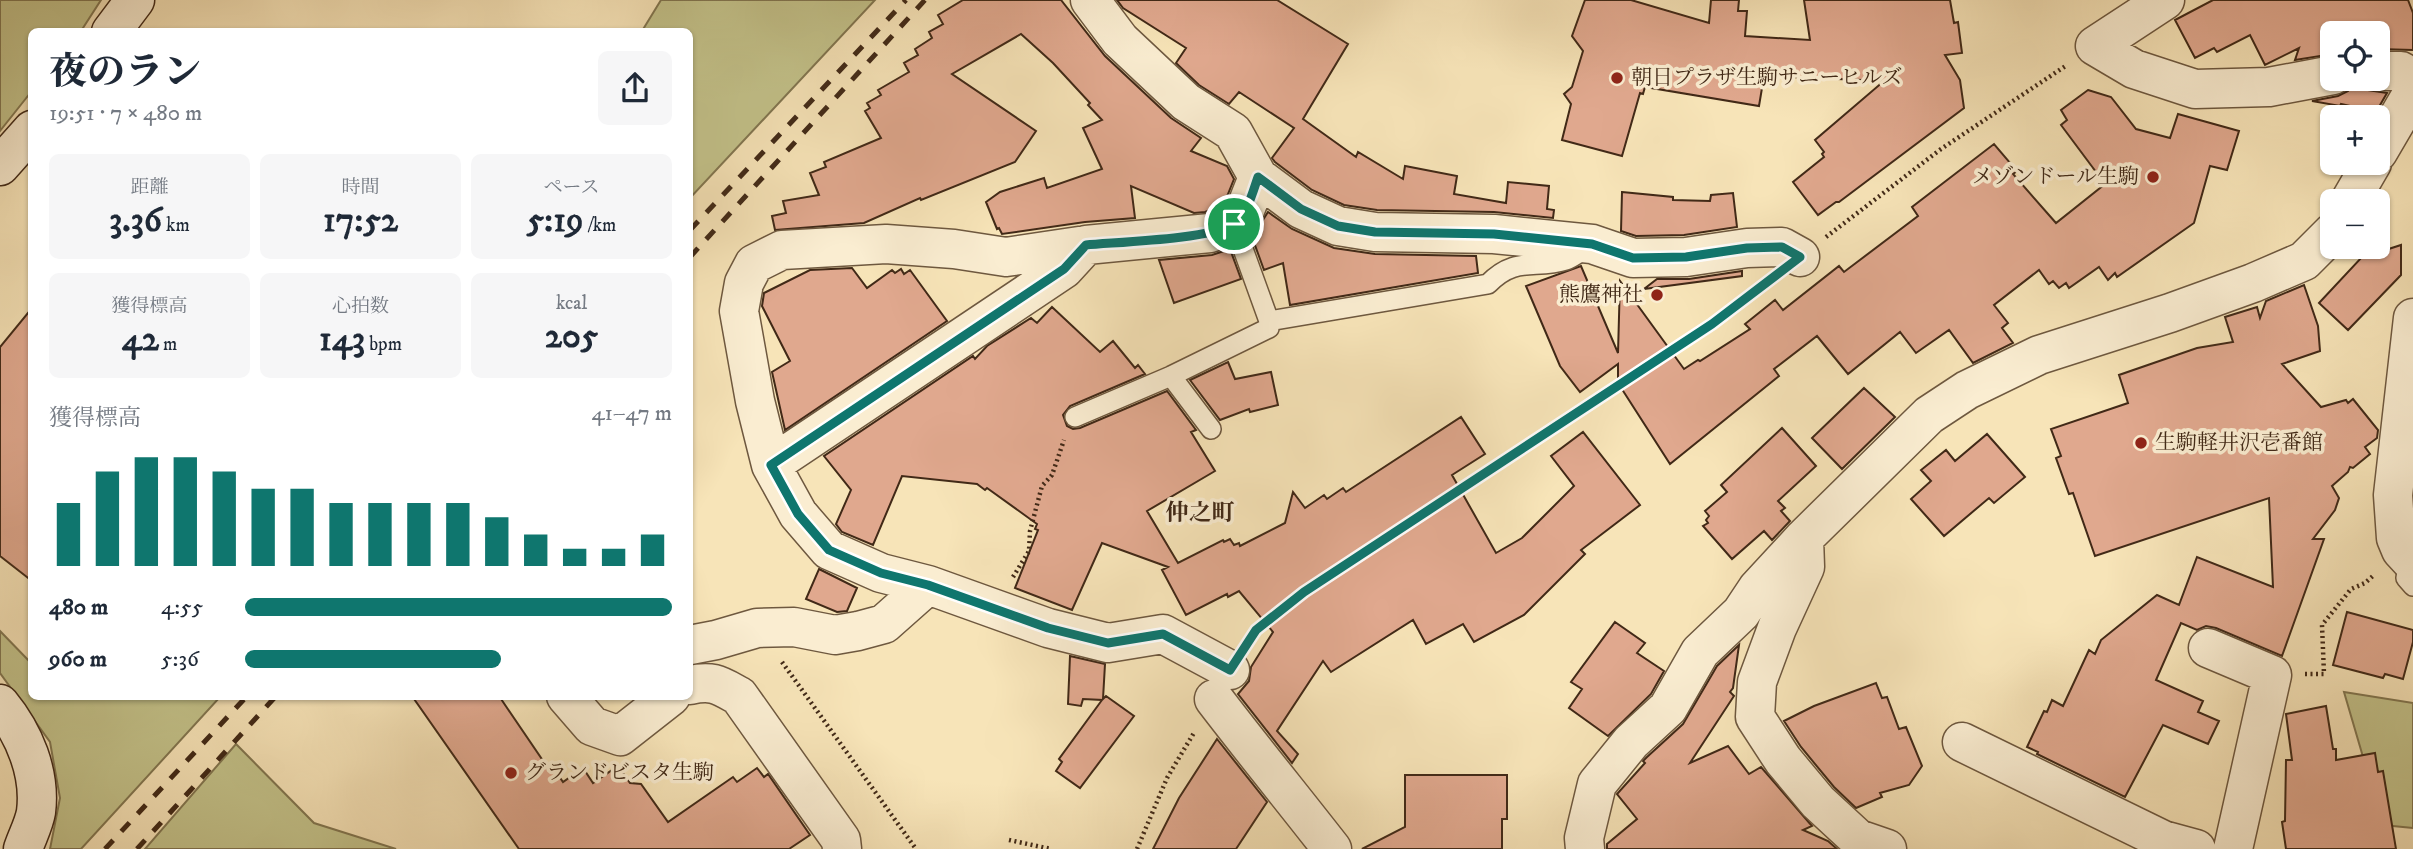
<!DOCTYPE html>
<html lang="ja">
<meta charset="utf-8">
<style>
body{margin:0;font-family:"IM FELL DW Pica","Noto Serif JP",serif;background:#f6f6f7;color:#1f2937;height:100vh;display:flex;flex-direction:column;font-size:26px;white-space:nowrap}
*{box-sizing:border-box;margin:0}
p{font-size:23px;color:#747a83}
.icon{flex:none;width:38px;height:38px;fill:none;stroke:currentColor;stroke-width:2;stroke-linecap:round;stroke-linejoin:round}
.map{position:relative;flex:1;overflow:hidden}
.drawer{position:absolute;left:28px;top:28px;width:665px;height:672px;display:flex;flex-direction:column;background:#fff;border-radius:10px;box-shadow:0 2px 5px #0004}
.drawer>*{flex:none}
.controls{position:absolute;left:2320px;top:21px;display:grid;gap:14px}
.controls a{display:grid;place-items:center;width:70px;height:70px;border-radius:10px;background:#fff;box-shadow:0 2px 5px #0004;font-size:35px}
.pin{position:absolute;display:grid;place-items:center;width:60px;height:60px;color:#fff;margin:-30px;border:4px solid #fff;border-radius:50%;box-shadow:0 2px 7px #0007}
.round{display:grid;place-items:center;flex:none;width:74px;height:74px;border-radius:10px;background:#f6f6f7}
.headline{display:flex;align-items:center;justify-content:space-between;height:119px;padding:0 21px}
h1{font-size:38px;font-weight:800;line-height:52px}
.figures{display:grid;grid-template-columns:repeat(3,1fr);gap:10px;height:119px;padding:7px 21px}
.figures div{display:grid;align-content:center;border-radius:10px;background:#f6f6f7;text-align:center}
.figures b{font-size:35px;font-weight:800}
.figures small{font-size:19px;font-weight:400}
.figures p{font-size:19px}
.chart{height:196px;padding:14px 21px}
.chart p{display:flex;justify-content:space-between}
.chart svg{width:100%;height:126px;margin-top:7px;stroke:#0f766e;stroke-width:6}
ul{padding:0 21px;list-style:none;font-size:23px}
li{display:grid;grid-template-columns:112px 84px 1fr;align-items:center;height:52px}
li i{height:18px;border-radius:9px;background:#0f766e}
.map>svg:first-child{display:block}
</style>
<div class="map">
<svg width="2413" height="849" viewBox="0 0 2413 849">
<rect width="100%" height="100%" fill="#f7e4b8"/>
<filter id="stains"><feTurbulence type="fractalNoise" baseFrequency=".00286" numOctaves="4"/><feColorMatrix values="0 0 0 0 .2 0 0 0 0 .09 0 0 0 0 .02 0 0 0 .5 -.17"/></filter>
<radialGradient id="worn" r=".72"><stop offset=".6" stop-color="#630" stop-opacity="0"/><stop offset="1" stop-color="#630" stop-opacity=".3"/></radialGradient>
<!-- green -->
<path fill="#c3c28a" stroke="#827650" stroke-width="2" d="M 0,0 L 101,0 L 81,31 L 32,32 L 31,92 L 0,131 Z
M 661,0 L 875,0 L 690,198 L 690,32 L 642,31 Z
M 0,631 L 31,663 L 32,696 L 114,699 L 117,696 L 220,697 L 81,849 L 50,849 L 60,798 L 50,742 L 0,673 Z
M 2344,692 L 2413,703 L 2413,828 L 2383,825 Z
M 236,744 L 314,823 L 396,849 L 145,849 Z"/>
<!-- building -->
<path fill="#e0a88e" stroke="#412917" stroke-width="2" d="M 963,0 L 1061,0 L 1105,56 L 1171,118 L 1201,138 L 1191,151 L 1227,166 L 1234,179 L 1226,199 L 1221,206 L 1205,212 L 1194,213 L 1131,186 L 1135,218 L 1085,222 L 1002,234 L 999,228 L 997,229 L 986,202 L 1000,192 L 1044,178 L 1047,188 L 1102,169 L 1083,128 L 1102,120 L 1088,105 L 1090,103 L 1053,63 L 1021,34 L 952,74 L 1036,131 L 1015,162 L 921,200 L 920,198 L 864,223 L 775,230 L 772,216 L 786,213 L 783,201 L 819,195 L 810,173 L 826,167 L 824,162 L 881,138 L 865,111 L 870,108 L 867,103 L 881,95 L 878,90 L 909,72 L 904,63 L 918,55 L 915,49 L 932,38 L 929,32 L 943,24 L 938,15 Z
M 1117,0 L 1277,0 L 1348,44 L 1303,119 L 1356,157 L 1358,152 L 1403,179 L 1405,166 L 1457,176 L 1454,194 L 1506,203 L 1508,182 L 1549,186 L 1547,209 L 1554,210 L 1553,218 L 1494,212 L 1377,210 L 1344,205 L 1312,190 L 1275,162 L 1272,158 L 1294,128 L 1239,92 L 1229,104 L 1199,85 L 1176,63 L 1186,48 L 1123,8 Z
M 1585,0 L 1631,0 L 1709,23 L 1711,0 L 1739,0 L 1738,11 L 1747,11 L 1745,36 L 1810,40 L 1804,0 L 1950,0 L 1954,23 L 1958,22 L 1962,53 L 1945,55 L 1960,80 L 1964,108 L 1839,202 L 1836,202 L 1818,215 L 1793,182 L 1824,157 L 1822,154 L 1824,152 L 1815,140 L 1884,81 L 1764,76 L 1759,106 L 1645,87 L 1643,94 L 1640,93 L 1622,156 L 1562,140 L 1571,104 L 1564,94 L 1572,87 L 1583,51 L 1572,36 Z
M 2213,0 L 2408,0 L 2413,13 L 2413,50 L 2378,49 L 2378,33 L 2333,33 L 2333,54 L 2295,60 L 2299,48 L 2265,65 L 2250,35 L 2217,52 L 2214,48 L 2195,58 L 2175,20 Z
M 2354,81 L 2360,83 L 2368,90 L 2387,93 L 2376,112 L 2341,104 L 2340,106 L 2312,101 L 2338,96 L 2348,91 Z
M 2088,90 L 2111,97 L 2136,129 L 2170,138 L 2178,114 L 2239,131 L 2227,170 L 2210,166 L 2194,223 L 2117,277 L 2115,273 L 2108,280 L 2099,267 L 2069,288 L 2066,283 L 2059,288 L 2053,281 L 2049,284 L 2039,270 L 1994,305 L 2008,323 L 2002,328 L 2013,343 L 1973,363 L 1949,330 L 1916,353 L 1900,332 L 1848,374 L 1817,336 L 1774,369 L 1779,376 L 1670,464 L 1618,383 L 1618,364 L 1580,392 L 1560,366 L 1526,286 L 1581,266 L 1618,353 L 1620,281 L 1684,369 L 1698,360 L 1700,361 L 1750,329 L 1745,324 L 1775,300 L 1783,310 L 1839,266 L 1844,272 L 1918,216 L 1912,207 L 1994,144 L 2017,171 L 2013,174 L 2056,223 L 2105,184 L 2061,125 L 2067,120 L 2061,110 Z
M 1622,192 L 1673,197 L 1673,200 L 1710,201 L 1711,195 L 1733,193 L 1737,227 L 1684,235 L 1636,236 L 1621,231 Z
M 1268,212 L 1292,229 L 1334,248 L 1375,254 L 1476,256 L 1478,273 L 1290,305 L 1283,263 L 1264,270 L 1252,237 Z
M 2401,245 L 2401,275 L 2348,330 L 2319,303 L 2361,258 Z
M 1230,249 L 1241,279 L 1174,303 L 1159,260 L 1212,255 Z
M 852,268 L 867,288 L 892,270 L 895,273 L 901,269 L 904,274 L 910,270 L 947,321 L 785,430 L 772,372 L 790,361 L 762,306 L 764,293 L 810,270 Z
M 1742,271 L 1742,276 L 1644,289 L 1657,279 L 1689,279 Z
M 2304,285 L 2318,326 L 2320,351 L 2282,364 L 2321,407 L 2346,400 L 2348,403 L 2353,399 L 2378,430 L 2377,438 L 2365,447 L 2370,454 L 2353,468 L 2350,467 L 2348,472 L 2332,486 L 2339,498 L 2335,510 L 2313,539 L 2324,539 L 2282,656 L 2216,628 L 2206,626 L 2197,630 L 2181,623 L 2156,680 L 2203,701 L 2198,712 L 2219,721 L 2208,744 L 2163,725 L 2125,797 L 2037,754 L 2038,752 L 2027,747 L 2044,711 L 2047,712 L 2052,700 L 2063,706 L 2089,650 L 2095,654 L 2101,640 L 2157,595 L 2179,605 L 2197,557 L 2273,587 L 2269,498 L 2095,556 L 2073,493 L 2069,494 L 2056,458 L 2061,456 L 2051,429 L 2128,403 L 2119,375 L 2197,348 L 2233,342 L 2225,317 L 2257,307 L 2260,318 L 2266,301 Z
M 1052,307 L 1100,352 L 1113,341 L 1135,368 L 1138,365 L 1145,374 L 1070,406 L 1063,415 L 1067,426 L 1073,429 L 1080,428 L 1167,391 L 1196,430 L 1191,432 L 1215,471 L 1147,511 L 1178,563 L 1223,540 L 1224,542 L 1230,539 L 1234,545 L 1239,543 L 1240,546 L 1285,523 L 1293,492 L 1305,508 L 1324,495 L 1327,499 L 1343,488 L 1346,492 L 1461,417 L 1485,454 L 1452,475 L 1496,553 L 1522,538 L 1574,486 L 1551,456 L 1583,432 L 1640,505 L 1581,550 L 1585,554 L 1524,615 L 1474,642 L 1463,624 L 1426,644 L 1413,620 L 1331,672 L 1323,661 L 1277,731 L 1298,754 L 1292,763 L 1238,694 L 1249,681 L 1251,667 L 1273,632 L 1239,591 L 1228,597 L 1227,594 L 1186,615 L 1162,570 L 1168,567 L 1102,543 L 1072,610 L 1015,588 L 1038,530 L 1035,529 L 1037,524 L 987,488 L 985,490 L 977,484 L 902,476 L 873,545 L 842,532 L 836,524 L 851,490 L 824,456 L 973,356 L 975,359 L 987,346 L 1031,318 L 1037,323 Z
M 32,308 L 32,581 L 0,556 L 0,347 Z
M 1228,362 L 1235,379 L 1271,372 L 1278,405 L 1250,412 L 1249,409 L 1220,420 L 1190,380 Z
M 1864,388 L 1895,417 L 1842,469 L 1812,438 Z
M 1782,428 L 1816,466 L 1778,501 L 1785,508 L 1781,511 L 1790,521 L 1772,540 L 1764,531 L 1732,559 L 1703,526 L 1708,523 L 1706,520 L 1709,516 L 1705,511 L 1727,492 L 1721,485 Z
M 1987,434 L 2025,477 L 1994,503 L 1989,498 L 1944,536 L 1911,499 L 1931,481 L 1921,470 L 1946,450 L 1955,461 Z
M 819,569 L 857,588 L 847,611 L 837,612 L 806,599 Z
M 2347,612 L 2413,630 L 2413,642 L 2403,679 L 2385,674 L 2383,678 L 2333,665 Z
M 1615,622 L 1645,643 L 1637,653 L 1664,671 L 1651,694 L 1608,736 L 1569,708 L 1582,689 L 1571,682 Z
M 1739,645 L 1733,688 L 1730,692 L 1734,696 L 1690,763 L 1728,746 L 1749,774 L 1761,767 L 1812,826 L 1803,830 L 1828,841 L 1837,849 L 1607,849 L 1607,844 L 1637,819 L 1617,794 L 1645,763 L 1643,761 L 1647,757 L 1683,724 L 1717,666 Z
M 1070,656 L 1105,664 L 1103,699 L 1106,696 L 1134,716 L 1080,788 L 1056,771 L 1062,762 L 1059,759 L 1102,700 L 1083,699 L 1081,706 L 1068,704 Z
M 1876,683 L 1882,698 L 1887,697 L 1899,729 L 1906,727 L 1922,766 L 1909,785 L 1880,793 L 1882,797 L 1856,808 L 1834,787 L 1801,747 L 1784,721 L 1814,706 Z
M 412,696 L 499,696 L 550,771 L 554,769 L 563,782 L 583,768 L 593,783 L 618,766 L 630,783 L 641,784 L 668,822 L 733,777 L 737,782 L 757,768 L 764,777 L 768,774 L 810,835 L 789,849 L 519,849 Z
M 2326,706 L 2333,749 L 2336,749 L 2336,760 L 2375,753 L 2378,772 L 2383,771 L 2396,849 L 2286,849 L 2282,822 L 2285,821 L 2286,760 L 2292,760 L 2286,714 Z
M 1217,739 L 1267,802 L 1236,849 L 1153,849 L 1179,798 Z
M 1405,775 L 1507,775 L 1507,819 L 1502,819 L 1502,849 L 1362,849 L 1405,827 Z"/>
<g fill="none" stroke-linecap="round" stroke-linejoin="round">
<!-- lane casing -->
<g stroke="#6e583f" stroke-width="22">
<path id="lane" d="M 1234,224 L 1269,321 L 1488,284 C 1516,255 1535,270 1566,260 C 1572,258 1579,252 1585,249
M 1171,376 L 1211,429
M 1075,417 L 1171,376 L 1269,328 L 1269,321
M 2409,559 L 2406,578 L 2413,586"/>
</g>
<!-- street casing -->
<g stroke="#6e583f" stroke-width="41">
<path id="street" d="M 1090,0 L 1120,40 L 1186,102 L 1233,132 L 1258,177 L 1245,210 L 1234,224 L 1210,233 L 1086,245 L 1006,257 L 954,249 L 886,244 L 782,250 L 754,264 L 744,283 L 739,311 L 755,401 L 771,465 L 798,514 L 829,550 L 881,573 L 928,585 L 1048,628 L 1108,643 L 1163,634 L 1230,670
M 2165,0 L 2095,46 L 2134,69 L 2195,89 L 2269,87 L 2333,75
M 2378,71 L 2401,71 L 2413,79
M 2378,152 L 2413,92
M 1258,177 L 1301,209 L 1338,226 L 1375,232 L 1494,234 L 1592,244 L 1633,258 L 1686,257 L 1747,248 L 1782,247 L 1800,257
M 2350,201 L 2372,163
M 2413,318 L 2393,495 L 2396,538 L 2401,550 L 2413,563
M 771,465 L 1064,269 L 1086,245
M 690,645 L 716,640 L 757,628 L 794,627 L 835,635 L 858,631 L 884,624 L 928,585
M 2208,648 L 2272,675 L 2233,849
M 690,685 C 713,680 719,685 739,696 L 841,840 L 842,849
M 566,696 L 592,726 L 620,736 L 671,696
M 1214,699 C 1253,750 1293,799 1332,849
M 1962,742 L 2163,840 L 2196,849
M 1585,849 L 1584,838 L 1597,784 L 1631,742 L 1668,708 L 1700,652 L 1741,613 L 1757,589 L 1804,538
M 1887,849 L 1858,839 L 1818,802 L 1783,760 L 1755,717 L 1757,682 L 1777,628 L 1805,567 L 1804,538 L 1929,415 L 1967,390 L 2039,355 L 2170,313 L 2253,283 L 2304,261 L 2333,232"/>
</g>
<!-- secondary casing -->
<g stroke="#412917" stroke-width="41">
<path id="secondary" d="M 111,32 L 135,0
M 0,166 L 32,130
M 0,704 C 24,733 41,773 36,812 C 34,824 27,837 23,849"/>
</g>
<!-- path -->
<path stroke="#412917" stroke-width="4.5" stroke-dasharray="2 3.5" stroke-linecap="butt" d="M 1826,237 L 1941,149 L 2067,65
M 1013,577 L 1029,551 L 1030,531 L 1042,486 L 1052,475 L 1064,440
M 1249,642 L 1257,630 L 1304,592 L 1712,324 L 1763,285
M 782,662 L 916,849
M 2305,674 L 2324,674 L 2322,625 L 2351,589 L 2365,583 L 2374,575
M 1009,840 L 1051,849
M 1137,849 L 1167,778 L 1195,731"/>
<!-- lane -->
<use href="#lane" stroke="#faedd1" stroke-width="19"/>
<!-- street -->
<use href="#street" stroke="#faedd1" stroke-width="38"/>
<!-- secondary -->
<use href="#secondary" stroke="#faedd1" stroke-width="38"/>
<!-- rail -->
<path stroke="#412917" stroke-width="5" stroke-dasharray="12 12" stroke-linecap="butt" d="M 690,230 L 906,0
M 690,257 L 925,0
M 105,849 L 247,696
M 137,849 L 276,696"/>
</g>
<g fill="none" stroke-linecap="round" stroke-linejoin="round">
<!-- route casing -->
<g stroke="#fff" stroke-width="14">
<path id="route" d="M 1258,177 L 1301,209 L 1338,226 L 1375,232 L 1494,234 L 1592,244 L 1633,258 L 1686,257 L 1747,248 L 1782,247 L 1800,257 L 1712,324 L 1304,592 L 1256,630 L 1230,670 L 1163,634 L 1108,643 L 1048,628 L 928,585 L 881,573 L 829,550 L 798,514 L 771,465 L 1064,269 L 1086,245 C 1118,242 1208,239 1233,225 C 1247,216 1253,191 1258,177 Z"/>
</g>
<!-- route -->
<use href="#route" stroke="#0f766e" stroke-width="9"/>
</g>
<!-- markers -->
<g fill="#8f2418" stroke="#faedd1" stroke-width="2.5">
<circle cx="1617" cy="78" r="7"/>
<circle cx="2153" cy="177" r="7"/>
<circle cx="1657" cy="295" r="7"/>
<circle cx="2141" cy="443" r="7"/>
<circle cx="511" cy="773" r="7"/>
</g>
<g text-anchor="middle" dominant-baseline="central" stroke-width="7" stroke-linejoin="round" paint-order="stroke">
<!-- poi labels -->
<g font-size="21" fill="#412917" stroke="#faedd1" text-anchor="start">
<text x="1631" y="78">朝日プラザ生駒サニーヒルズ</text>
<text x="2139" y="177" text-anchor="end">メゾンドール生駒</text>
<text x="1643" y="295" text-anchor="end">熊鷹神社</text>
<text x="2155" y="443">生駒軽井沢壱番館</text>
<text x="525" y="773">グランドビスタ生駒</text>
</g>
<!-- neighbourhood labels -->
<g font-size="23" font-weight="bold" fill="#412917" stroke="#faedd1">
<text x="1200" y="513">仲之町</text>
</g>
</g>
<rect width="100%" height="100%" filter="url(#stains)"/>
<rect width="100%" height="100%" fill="url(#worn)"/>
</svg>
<div class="controls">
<a><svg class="icon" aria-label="locate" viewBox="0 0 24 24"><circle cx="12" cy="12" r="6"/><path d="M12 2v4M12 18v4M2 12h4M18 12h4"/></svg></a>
<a>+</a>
<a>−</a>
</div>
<div class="pin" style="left:1234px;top:224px;background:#1e9e55"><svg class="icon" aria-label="arrive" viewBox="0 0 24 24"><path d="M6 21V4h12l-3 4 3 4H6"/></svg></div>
<section class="drawer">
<div class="headline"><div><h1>夜のラン</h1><p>19:51 · 7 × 480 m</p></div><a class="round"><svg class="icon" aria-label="share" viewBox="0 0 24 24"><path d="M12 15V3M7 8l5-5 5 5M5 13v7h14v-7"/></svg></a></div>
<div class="figures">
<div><p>距離</p><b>3.36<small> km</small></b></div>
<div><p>時間</p><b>17:52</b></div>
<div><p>ペース</p><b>5:19<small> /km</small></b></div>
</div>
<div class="figures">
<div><p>獲得標高</p><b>42<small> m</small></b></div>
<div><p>心拍数</p><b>143<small> bpm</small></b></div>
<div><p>kcal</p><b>205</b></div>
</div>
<div class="chart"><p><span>獲得標高</span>41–47 m</p>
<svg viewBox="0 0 160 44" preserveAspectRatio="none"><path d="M5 44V22M15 44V11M25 44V6M35 44V6M45 44V11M55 44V17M65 44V17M75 44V22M85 44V22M95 44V22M105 44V22M115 44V27M125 44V33M135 44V38M145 44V38M155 44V33"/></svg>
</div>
<ul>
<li><b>480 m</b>4:55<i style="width:100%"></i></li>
<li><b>960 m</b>5:36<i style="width:60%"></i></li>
</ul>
</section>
</div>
